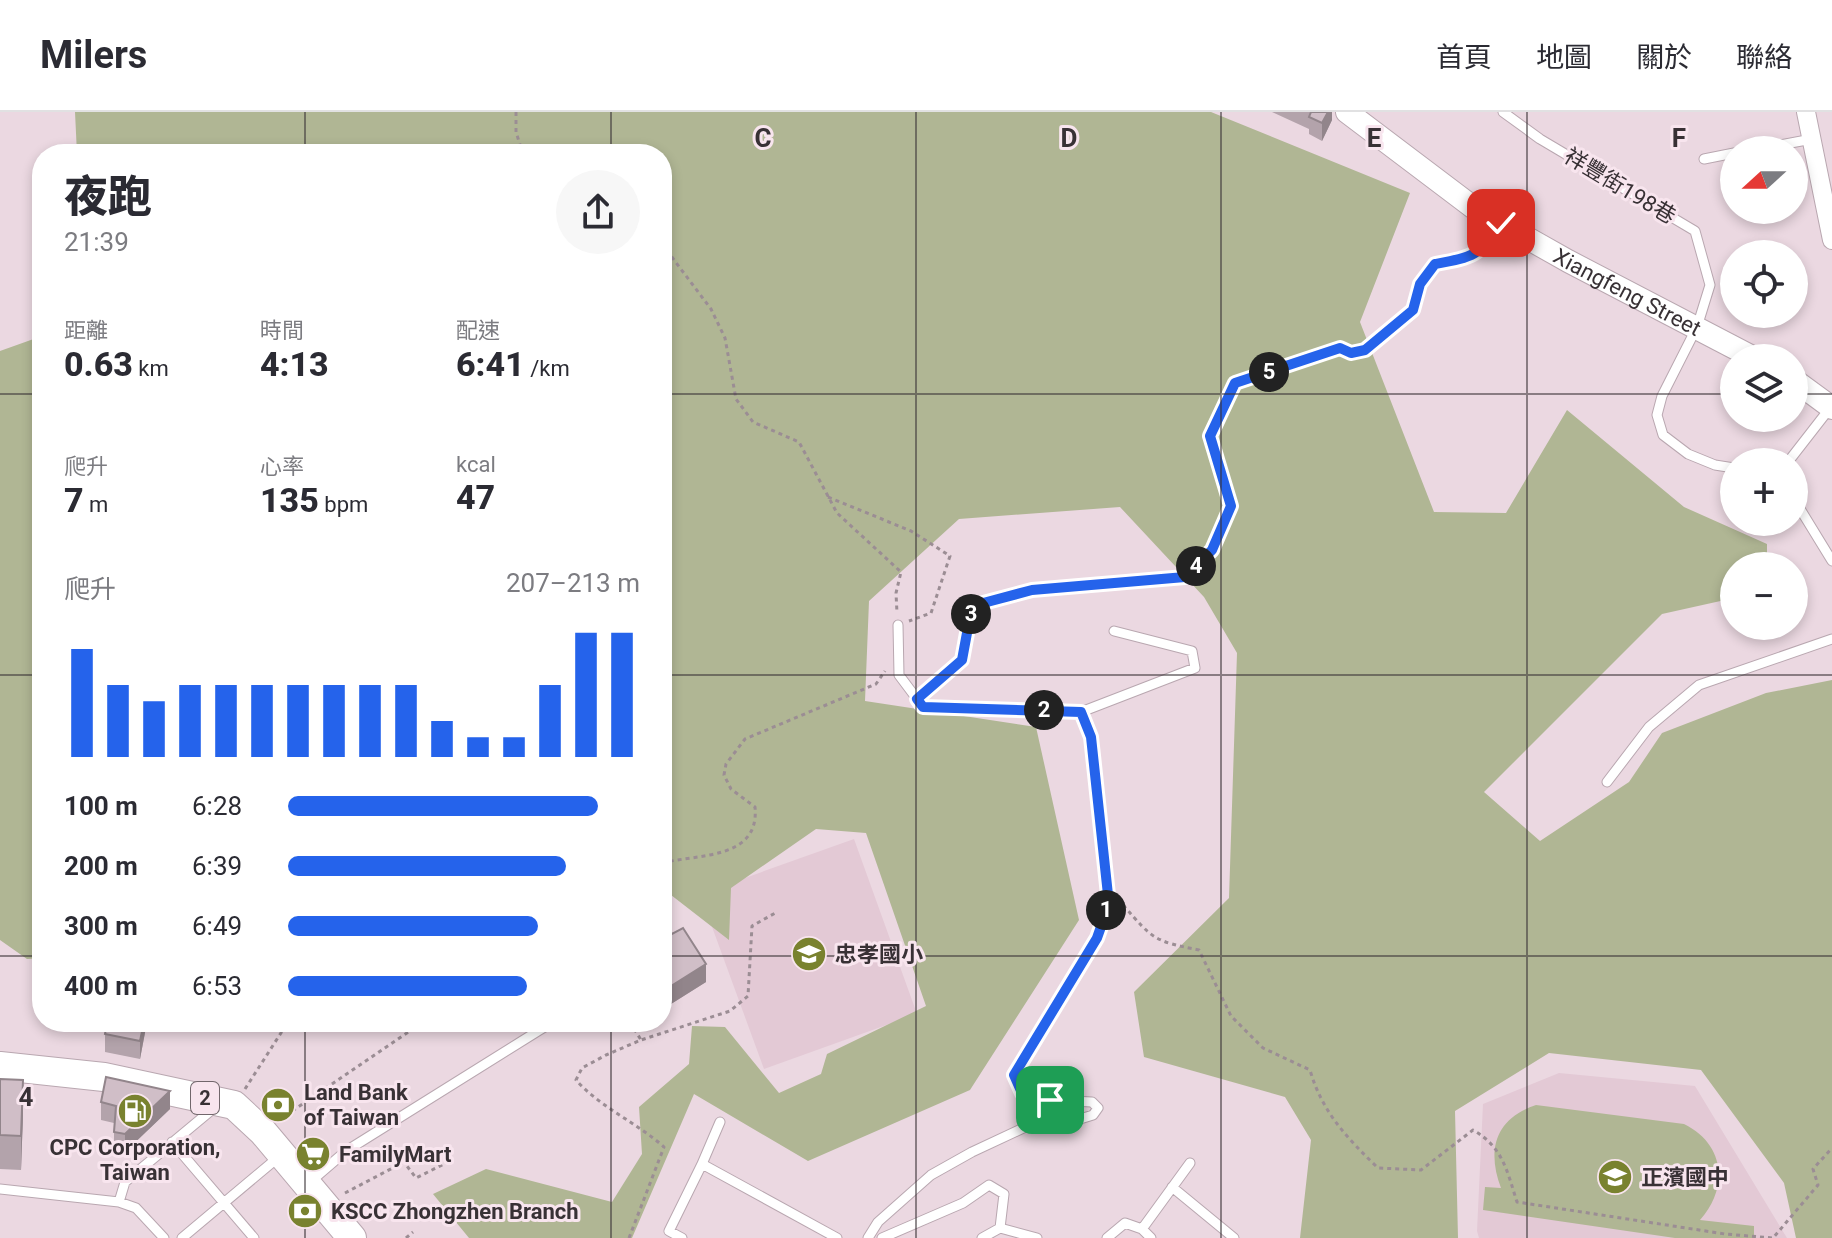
<!DOCTYPE html>
<html lang="zh-TW">
<meta charset="utf-8">
<style>
body{margin:0;font-family:Roboto,"Noto Sans TC",sans-serif;background:#f7f7f7;color:#2b2b33;height:100vh;display:flex;flex-direction:column;font-size:30px;white-space:nowrap}
*{box-sizing:border-box;margin:0}
p{font-size:26px;color:#7c7c81}
.icon{flex:none;width:44px;height:44px;fill:none;stroke:currentColor;stroke-width:2;stroke-linecap:round;stroke-linejoin:round}
.map{position:relative;flex:1;overflow:hidden}
.details{position:absolute;left:32px;top:32px;width:640px;height:888px;display:flex;flex-direction:column;background:#fff;border-radius:32px;box-shadow:0 4px 12px #0003}
.details>*{flex:none}
.needle{width:52px;rotate:249deg}
.tools{position:absolute;left:1720px;top:24px;display:grid;gap:16px}
.tools a{display:grid;place-items:center;width:88px;height:88px;border-radius:50%;background:#fff;box-shadow:0 4px 12px #0003;font-size:40px}
.pin{position:absolute;display:grid;place-items:center;width:68px;height:68px;color:#fff;margin:-34px;border-radius:16px;box-shadow:0 4px 12px #0006}
.km{position:absolute;width:40px;height:40px;margin:-20px;border-radius:50%;background:#222;color:#fff;font-size:22px;line-height:40px;text-align:center}
.round{display:grid;place-items:center;flex:none;width:84px;height:84px;border-radius:42px;background:#f7f7f7}
.headline{display:flex;align-items:center;justify-content:space-between;height:136px;padding:0 32px}
h1{font-size:44px;font-weight:800;line-height:60px}
.figures{display:grid;grid-template-columns:repeat(3,1fr);gap:12px;height:136px;padding:8px 32px}
.figures div{display:grid;align-content:center}
.figures b{font-size:34px;font-weight:800}
.figures small{font-size:22px;font-weight:400}
.figures p{font-size:22px}
.chart{height:224px;padding:16px 32px}
.chart p{display:flex;justify-content:space-between}
.chart svg{width:100%;height:144px;margin-top:8px;stroke:#2563eb;stroke-width:6}
ul{padding:0 32px;list-style:none;font-size:26px}
li{display:grid;grid-template-columns:128px 96px 1fr;align-items:center;height:60px}
li i{height:20px;border-radius:10px;background:#2563eb}
header{display:flex;align-items:center;gap:48px;box-sizing:border-box;height:112px;padding:0 40px;background:#fff;border-bottom:2px solid #e1e1e2}
header strong{font-size:38px}
nav{display:flex;gap:44px;margin-inline-start:auto;font-size:28px}
.map>svg:first-child{display:block}
</style>
<header>
<strong>Milers</strong>
<nav><a>首頁</a><a>地圖</a><a>關於</a><a>聯絡</a></nav>
</header>
<div class="map">
<svg width="1832" height="1126" viewBox="0 0 1832 1126">
<rect width="100%" height="100%" fill="#ebd8e1"/>
<!-- built -->
<path fill="#e3c9d5" d="M 854,727 L 917,902 L 764,957 L 700,782 Z
M 1559,961 L 1695,974 L 1787,1126 L 1479,1126 L 1477,1119 L 1483,992 Z"/>
<!-- green -->
<path fill="#b0b694" d="M 75,0 L 1211,0 L 1410,81 L 1360,210 L 1434,400 L 1506,401 L 1567,298 L 1684,395 L 1767,432 L 1767,454 L 1734,454 L 1734,486 L 1662,502 L 1484,680 L 1540,729 L 1629,670 L 1662,621 L 1766,581 L 1832,568 L 1832,1126 L 1796,1126 L 1784,1071 L 1701,958 L 1549,941 L 1455,999 L 1458,1126 L 1300,1126 L 1311,1028 L 1285,985 L 1144,945 L 1134,880 L 1229,786 L 1237,541 L 1204,485 L 1120,395 L 959,407 L 869,489 L 865,589 L 1036,615 L 1079,808 L 970,978 L 808,1049 L 694,982 L 632,1126 L 469,1126 L 433,1082 L 486,1057 L 612,1090 L 642,1042 L 639,995 L 689,952 L 692,914 L 725,915 L 779,981 L 821,962 L 827,942 L 926,894 L 866,721 L 816,717 L 731,776 L 729,828 L 662,776 L 662,42 L 77,42 Z
M 42,224 L 42,846 L 27,847 L 0,828 L 0,239 Z
M 1536,993 L 1684,1012 C 1725,1032 1729,1076 1700,1108 L 1754,1114 L 1754,1126 L 1675,1126 L 1483,1098 L 1485,1075 L 1501,1076 C 1487,1039 1494,1007 1536,993 Z"/>
<g fill="none" stroke-linecap="round" stroke-linejoin="round">
<!-- service casing -->
<g stroke="#b9a7b0" stroke-width="11">
<path id="service" d="M 1503,0 L 1540,27 L 1695,119 L 1710,173 L 1697,215 L 1662,284 L 1657,303 L 1663,323 L 1688,342 L 1715,353 L 1734,356
M 1753,38 L 1812,27
M 1704,47 L 1734,41
M 1365,238 L 1391,214 L 1413,198 L 1420,172 L 1435,152 C 1473,145 1480,144 1501,111
M 1788,350 L 1830,296
M 1794,387 L 1832,449
M 898,513 L 899,563 L 923,595 L 1081,600
M 1607,670 L 1649,615 L 1699,573 L 1832,527
M 538,919 L 553,910
M 172,1030 L 254,1126
M 702,1052 L 837,1126
M 310,1070 L 346,1039 L 538,919 L 532,910
M 1172,1075 L 1234,1126
M 0,1077 L 119,1090 L 125,1070 L 214,996
M 119,1090 L 136,1096 L 164,1126
M 1142,1117 L 1190,1051
M 182,1126 L 281,1043
M 682,1126 L 669,1119 L 702,1052 L 720,1010
M 868,1126 L 878,1110 L 931,1063 L 972,1040 L 1034,1011 L 1064,1012 L 1093,1003 L 1098,996 L 1092,990 L 1050,988 L 1022,981 L 1014,963 L 1097,826 L 1109,792 L 1091,625 L 1081,600 L 1195,556 L 1192,539 L 1114,519
M 882,1126 L 963,1091 L 989,1073 L 1004,1082 L 1000,1116 L 1037,1126
M 982,1126 L 1000,1116
M 1107,1126 L 1125,1111 L 1142,1117 L 1151,1126"/>
</g>
<!-- minor casing -->
<g stroke="#b9a7b0" stroke-width="20">
<path id="minor" d="M 1806,0 L 1832,128"/>
</g>
<!-- tertiary casing -->
<g stroke="#b9a7b0" stroke-width="24">
<g id="tertiary">
<path id="s1" d="M 1347,0 L 1474,96 L 1568,149 L 1754,246"/>
<path d="M 1794,268 L 1832,296"/>
</g>
</g>
<!-- primary casing -->
<g stroke="#b9a7b0" stroke-width="30">
<path id="primary" d="M 0,954 L 104,965 L 234,993 L 263,1020 L 352,1126"/>
</g>
<!-- path -->
<path stroke="#9b8d94" stroke-width="3" stroke-dasharray="4 4" stroke-linecap="butt" d="M 516,0 L 516,20 L 523,42
M 662,132 L 711,197 L 725,226 L 736,287 L 753,310 L 799,330 L 837,401 L 901,460 L 896,481 L 897,501
M 828,385 L 911,419 L 950,444 L 931,501 L 909,509
M 926,579 L 962,548 L 972,494 L 1032,478 L 1185,465 L 1212,438 L 1231,394 L 1210,324 L 1235,271 L 1340,236 L 1354,240
M 662,751 C 697,742 760,748 755,695 L 731,677 L 724,663 L 726,652 L 745,627 L 876,572 L 885,559
M 1123,793 C 1153,827 1153,829 1199,838 L 1231,904 L 1263,936 L 1310,958 C 1322,1000 1347,1026 1378,1056 L 1421,1058 L 1473,1018 C 1503,1035 1507,1059 1517,1090 L 1725,1122 L 1773,1126 L 1818,1073 L 1813,1057 L 1832,1036
M 630,910 L 641,928
M 245,977 L 288,910
M 279,1008 L 423,910
M 345,1081 L 404,1050 L 416,1066 L 444,1052
M 406,1126 L 413,1120
M 629,1126 L 664,1035 C 636,1010 601,996 576,968 L 582,956 L 606,943 L 641,928 L 730,899 L 748,884 L 752,814 L 777,800"/>
<!-- service -->
<use href="#service" stroke="#fff" stroke-width="9"/>
<!-- minor -->
<use href="#minor" stroke="#fff" stroke-width="18"/>
<!-- tertiary -->
<use href="#tertiary" stroke="#fff" stroke-width="22"/>
<!-- primary -->
<use href="#primary" stroke="#fff" stroke-width="28"/>
</g>
<!-- wall -->
<path fill="#b3a3ab" d="M 1272,0 L 1332,0 L 1332,8 L 1322,29 L 1309,22 L 1309,17 Z
M 662,806 L 706,870 L 671,892 L 662,878 Z
M 107,910 L 147,910 L 140,947 L 105,940 L 105,922 Z
M 397,910 L 418,910 L 403,920 Z
M 0,967 L 23,1002 L 21,1058 L 0,1057 Z
M 101,990 L 170,997 L 125,1040 L 114,1038 L 114,1011 L 101,1008 Z"/>
<!-- shaded-wall -->
<path fill="#92858b" d="M 1328,0 L 1332,0 L 1332,8 L 1322,29 L 1322,11 Z
M 706,852 L 706,870 L 671,892 L 671,874 Z
M 144,910 L 147,910 L 140,947 L 140,929 Z
M 403,910 L 418,910 L 403,920 Z
M 23,968 L 23,1002 L 21,1058 L 21,1024 Z
M 170,979 L 170,997 L 125,1040 L 125,1022 Z"/>
<!-- building -->
<path fill="#d0bec7" stroke="#92858b" stroke-width="2" d="M 1311,0 L 1310,0 L 1328,0 L 1322,11 L 1309,5 Z
M 662,806 L 672,822 L 683,816 L 706,852 L 671,874 L 662,860 Z
M 107,910 L 144,910 L 140,929 L 105,922 Z
M 106,965 L 170,979 L 125,1022 L 114,1020 L 116,994 L 101,990 Z
M 0,967 L 23,968 L 21,1024 L 0,1023 Z"/>
<g fill="none" stroke-linecap="round" stroke-linejoin="round">
<!-- route casing -->
<g stroke="#fff" stroke-width="16">
<path id="route" d="M 1050,988 L 1022,981 L 1014,963 L 1097,826 L 1109,792 L 1091,625 L 1081,600 L 923,595 L 917,587 L 962,548 L 972,494 L 1032,478 L 1185,465 L 1212,438 L 1231,394 L 1210,324 L 1235,271 L 1340,236 L 1351,241 L 1365,238 L 1413,198 L 1420,172 L 1435,152 C 1473,145 1480,144 1501,111"/>
</g>
<!-- route -->
<use href="#route" stroke="#2563eb" stroke-width="10"/>
</g>
<!-- grid -->
<path fill="none" stroke="#383135" stroke-width="2" stroke-opacity="0.55" d="M 305,0 L 305,42M 611,0 L 611,42M 916,0 L 916,1126M 1221,0 L 1221,1126M 1527,0 L 1527,1126M 0,282 L 42,282M 662,282 L 1734,282M 1794,282 L 1832,282M 0,563 L 42,563M 662,563 L 1832,563M 0,844 L 42,844M 662,844 L 1832,844M 305,910 L 305,1126M 611,910 L 611,1126"/>
<!-- icons -->
<defs>
<g id="school-disc" transform="scale(1.8)"><circle r="9.5" fill="#79822f" stroke="#f8e5ee"/><path d="M0-5L7-2L0 1L-7-2ZM-4 1L0 2.5L4 1V4Q0 6-4 4Z" fill="#fff"/></g>
<g id="bank-disc" transform="scale(1.8)"><circle r="9.5" fill="#79822f" stroke="#f8e5ee"/><path d="M-6-4H6V4H-6ZM0-2.3a2.3 2.3 0 1 0 0 4.6a2.3 2.3 0 1 0 0-4.6Z" fill="#fff"/></g>
<g id="fuel-disc" transform="scale(1.8)"><circle r="9.5" fill="#79822f" stroke="#f8e5ee"/><path d="M-5.5-6h7V0h2V4h1.3V-2.5L3-4.5l.8-.8L6-3V5H2.5V1h-1V6h-7ZM-4.2-4.7v3.2H.2V-4.7Z" fill="#fff"/></g>
<g id="supermarket-disc" transform="scale(1.8)"><circle r="9.5" fill="#79822f" stroke="#f8e5ee"/><path d="M-6-5.5h2.5l.6 2H6L4.5 2H-2.5L-4.4-4H-6ZM-1.5 3.2a1.3 1.3 0 1 0 .1 0ZM3 3.2a1.3 1.3 0 1 0 .1 0Z" fill="#fff"/></g>
</defs>
<g fill-rule="evenodd">
<use href="#school-disc" x="809" y="842"/>
<use href="#bank-disc" x="278" y="993"/>
<use href="#fuel-disc" x="135" y="999"/>
<use href="#supermarket-disc" x="313" y="1042"/>
<use href="#school-disc" x="1615" y="1065"/>
<use href="#bank-disc" x="305" y="1099"/>
</g>
<g text-anchor="middle" dominant-baseline="central" stroke-width="6" stroke-linejoin="round" paint-order="stroke">
<!-- shield labels -->
<rect fill="#f8e5ee" stroke="#72676c" stroke-width="2" x="191" y="970" width="28" height="32" rx="6"/>
<g font-size="20" font-weight="bold" fill="#383135">
<text x="205" y="986">2</text>
</g>
<!-- street labels -->
<g font-size="22" fill="#383135" stroke="#f8e5ee">
<text transform="translate(1620 74) rotate(31)">祥豐街198巷</text>
<text stroke="none"><textPath href="#s1" startOffset="334">Xiangfeng Street</textPath></text>
</g>
<!-- poi labels -->
<g font-size="22" font-weight="bold" fill="#383135" stroke="#f8e5ee" text-anchor="start">
<text x="835" y="842">忠孝國小</text>
<text x="304" y="980">Land Bank<tspan x="304" dy="25">of Taiwan</tspan></text>
<text x="135" y="1035" text-anchor="middle">CPC Corporation,<tspan x="135" dy="25">Taiwan</tspan></text>
<text x="339" y="1042">FamilyMart</text>
<text x="1641" y="1065">正濱國中</text>
<text x="331" y="1099">KSCC Zhongzhen Branch</text>
</g>
</g>
<g font-size="26" text-anchor="middle" font-weight="bold" fill="#383135" stroke="#f8e5ee" stroke-width="6" stroke-linejoin="round" paint-order="stroke">
<text x="763" y="35">C</text>
<text x="1069" y="35">D</text>
<text x="1374" y="35">E</text>
<text x="1679" y="35">F</text>
<text x="26" y="994">4</text>
</g>
</svg>
<div class="tools">
<a><svg class="needle" viewBox="-14 -14 28 28"><path d="M0-13l5 13h-10z" fill="#e53935"/><path d="M0 13l5-13h-10z" fill="#7c7c81"/></svg></a>
<a><svg class="icon" aria-label="locate" viewBox="0 0 24 24"><circle cx="12" cy="12" r="6"/><path d="M12 2v4M12 18v4M2 12h4M18 12h4"/></svg></a>
<a><svg class="icon" aria-label="layers" viewBox="0 0 24 24"><path d="M12 4l9 5-9 5-9-5zM3 14l9 5 9-5"/></svg></a>
<a>+</a>
<a>−</a>
</div>
<div class="pin" style="left:1050px;top:988px;background:#1e9e55"><svg class="icon" aria-label="arrive" viewBox="0 0 24 24"><path d="M6 21V4h12l-3 4 3 4H6"/></svg></div>
<div class="pin" style="left:1501px;top:111px;background:#d93025"><svg class="icon" aria-label="check" viewBox="0 0 24 24"><path d="M5 12l5 5 9-10"/></svg></div>
<b class="km" style="left:1106px;top:798px">1</b>
<b class="km" style="left:1044px;top:598px">2</b>
<b class="km" style="left:971px;top:502px">3</b>
<b class="km" style="left:1196px;top:454px">4</b>
<b class="km" style="left:1269px;top:260px">5</b>
<section class="details">
<div class="headline"><div><h1>夜跑</h1><p>21:39</p></div><a class="round"><svg class="icon" aria-label="share" viewBox="0 0 24 24"><path d="M12 15V3M7 8l5-5 5 5M5 13v7h14v-7"/></svg></a></div>
<div class="figures">
<div><p>距離</p><b>0.63<small> km</small></b></div>
<div><p>時間</p><b>4:13</b></div>
<div><p>配速</p><b>6:41<small> /km</small></b></div>
</div>
<div class="figures">
<div><p>爬升</p><b>7<small> m</small></b></div>
<div><p>心率</p><b>135<small> bpm</small></b></div>
<div><p>kcal</p><b>47</b></div>
</div>
<div class="chart"><p><span>爬升</span>207–213 m</p>
<svg viewBox="0 0 160 44" preserveAspectRatio="none"><path d="M5 44V11M15 44V22M25 44V27M35 44V22M45 44V22M55 44V22M65 44V22M75 44V22M85 44V22M95 44V22M105 44V33M115 44V38M125 44V38M135 44V22M145 44V6M155 44V6"/></svg>
</div>
<ul>
<li><b>100 m</b>6:28<i style="width:88%"></i></li>
<li><b>200 m</b>6:39<i style="width:79%"></i></li>
<li><b>300 m</b>6:49<i style="width:71%"></i></li>
<li><b>400 m</b>6:53<i style="width:68%"></i></li>
</ul>
</section>
</div>
